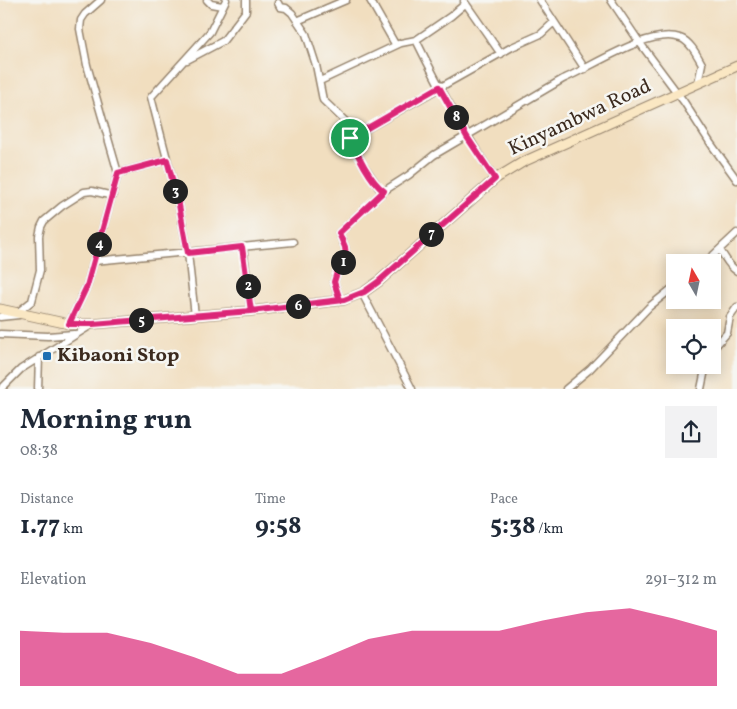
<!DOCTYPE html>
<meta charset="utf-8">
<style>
body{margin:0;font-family:Vollkorn,serif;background:#f2f2f3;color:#1f2937;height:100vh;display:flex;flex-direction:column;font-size:19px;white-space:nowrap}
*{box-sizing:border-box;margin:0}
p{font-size:16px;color:#747a83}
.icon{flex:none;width:28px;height:28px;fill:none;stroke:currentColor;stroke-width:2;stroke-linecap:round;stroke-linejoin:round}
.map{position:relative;height:389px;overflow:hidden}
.drawer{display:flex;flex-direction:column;background:#fff;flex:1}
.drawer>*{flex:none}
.needle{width:32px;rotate:351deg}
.buttons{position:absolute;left:666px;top:254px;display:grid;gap:10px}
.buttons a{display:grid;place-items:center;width:55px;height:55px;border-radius:0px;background:#fff;box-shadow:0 2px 12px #0003;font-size:25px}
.pin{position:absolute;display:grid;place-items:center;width:42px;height:42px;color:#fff;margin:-21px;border:2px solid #fff;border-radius:50%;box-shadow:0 1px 5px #0007}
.km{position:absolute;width:25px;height:25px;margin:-12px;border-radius:50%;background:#222;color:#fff;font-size:14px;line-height:25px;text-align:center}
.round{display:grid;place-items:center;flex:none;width:52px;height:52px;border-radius:0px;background:#f2f2f3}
.summary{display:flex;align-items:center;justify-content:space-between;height:85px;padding:0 20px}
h1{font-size:28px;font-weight:700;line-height:38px}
.stats{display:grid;grid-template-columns:repeat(3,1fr);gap:8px;height:85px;padding:5px 20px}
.stats div{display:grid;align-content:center}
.stats b{font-size:25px;font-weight:700}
.stats small{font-size:14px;font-weight:400}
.stats p{font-size:14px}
.chart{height:140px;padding:10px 20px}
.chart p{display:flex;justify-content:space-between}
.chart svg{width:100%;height:90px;margin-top:5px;fill:#db2777;opacity:.7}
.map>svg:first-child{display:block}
</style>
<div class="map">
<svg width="737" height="389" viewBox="0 0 737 389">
<rect width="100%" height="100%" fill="#f6f6f2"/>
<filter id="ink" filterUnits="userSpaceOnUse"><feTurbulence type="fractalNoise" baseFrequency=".02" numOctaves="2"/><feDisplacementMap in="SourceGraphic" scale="10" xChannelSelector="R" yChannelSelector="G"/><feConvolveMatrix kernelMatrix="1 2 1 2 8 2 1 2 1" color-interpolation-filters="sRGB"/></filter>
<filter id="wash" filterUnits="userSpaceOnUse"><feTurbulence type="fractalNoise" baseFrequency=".0096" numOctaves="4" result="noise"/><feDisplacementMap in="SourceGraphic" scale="20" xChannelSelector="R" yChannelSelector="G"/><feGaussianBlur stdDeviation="1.12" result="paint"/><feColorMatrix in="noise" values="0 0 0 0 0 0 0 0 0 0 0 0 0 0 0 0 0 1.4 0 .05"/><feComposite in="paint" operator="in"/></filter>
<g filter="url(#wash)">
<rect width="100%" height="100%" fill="#f1debf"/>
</g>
<g filter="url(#ink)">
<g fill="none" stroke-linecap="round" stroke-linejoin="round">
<!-- street casing -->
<g stroke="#96846e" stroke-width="9">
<path id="street" d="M 207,0 L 211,4 L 222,6
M 370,0 L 395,44
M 540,0 L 585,69
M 611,0 L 640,43 L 684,102 L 711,144 L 737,180
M 464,1 L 501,54
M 278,3 L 280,7 L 286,8 L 292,13 L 306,34 L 316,65 L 323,100 L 345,121 L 354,147 L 364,166 L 379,188 L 384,191
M 297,21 L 346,0
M 416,40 C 440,89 465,134 495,179
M 187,60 L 223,41 L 246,11 L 246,0
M 320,81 L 401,43 L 416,40 L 451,16 L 465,4
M 350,138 L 512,47 L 541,34 L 554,22
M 118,173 L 167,160
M 243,247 L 251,311
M 720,250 C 725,257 729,267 737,271
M 94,261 L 293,242
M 706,262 L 737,233
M 362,293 L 412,389
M 340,301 L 334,282 L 338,269 L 346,257 L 345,247 L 339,233 L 384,191 L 409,175 L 434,155 L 563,79 C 592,67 650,27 680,38 C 690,41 697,55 702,64 L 698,83
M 17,313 L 32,301 L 40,270 L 39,236 L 41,227 L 44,221 L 62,206 L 84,192 L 92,191 L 113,196
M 195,316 L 188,253 L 179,205 L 151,97 L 210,32 L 226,0
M 0,317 L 19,315
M 69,324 L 87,286 L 118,173 L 87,65 L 80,29 L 81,20 L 85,14 L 101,0
M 0,334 L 48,336 L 74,334
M 712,350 L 727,333 L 730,317 L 737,307
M 1,389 L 21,369 L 93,324
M 38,389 L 39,357
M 566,389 L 590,369 L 649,307 L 675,286
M 701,389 L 706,365"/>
</g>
<!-- secondary casing -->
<g stroke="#96846e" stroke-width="11">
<path id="secondary" d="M 0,309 L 69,324 L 93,324 L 251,311 L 344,300 L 364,292 L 378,282 L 495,179 L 523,162 L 737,66"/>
</g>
<!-- street -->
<use href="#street" stroke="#fff" stroke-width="6"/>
<!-- secondary -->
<use href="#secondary" stroke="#fae7c3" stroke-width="9"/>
</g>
</g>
<g fill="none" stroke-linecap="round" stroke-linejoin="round" filter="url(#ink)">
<!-- route casing -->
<g stroke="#fff" stroke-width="10">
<path id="route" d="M 350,138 C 356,152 371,183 384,191 L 339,233 L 345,247 L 346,257 L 338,269 L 334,282 L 340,300 L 251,311 L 242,247 L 188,253 L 179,205 L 167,160 L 118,173 L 87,286 L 69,324 L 93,324 L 251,311 L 344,300 L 364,292 L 378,282 L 495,179 L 467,137 L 439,87 L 350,138"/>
</g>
<!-- route -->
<use href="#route" stroke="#db2777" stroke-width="6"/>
</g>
<!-- markers -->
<rect fill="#1f6fb2" stroke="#f6f6f2" stroke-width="2" x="42" y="351" width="10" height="10" rx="2.5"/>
<g text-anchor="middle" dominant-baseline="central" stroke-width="5" stroke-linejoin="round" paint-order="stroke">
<!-- street labels -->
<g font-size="20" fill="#3b2a1e" stroke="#f6f6f2">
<text transform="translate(580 118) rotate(-25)">Kinyambwa Road</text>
</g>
<!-- poi labels -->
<g font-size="20" font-weight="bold" fill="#3b2a1e" stroke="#f6f6f2" text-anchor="start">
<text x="57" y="356">Kibaoni Stop</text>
</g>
</g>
</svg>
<div class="buttons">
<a><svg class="needle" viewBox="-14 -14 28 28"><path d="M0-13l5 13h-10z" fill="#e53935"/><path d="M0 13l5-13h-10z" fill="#747a83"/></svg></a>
<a><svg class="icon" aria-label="locate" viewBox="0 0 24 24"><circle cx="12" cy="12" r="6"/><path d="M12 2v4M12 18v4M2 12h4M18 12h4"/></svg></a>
</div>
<div class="pin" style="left:350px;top:138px;background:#1e9e55"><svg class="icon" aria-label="arrive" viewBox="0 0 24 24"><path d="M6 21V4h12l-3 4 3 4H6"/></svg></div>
<b class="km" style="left:343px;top:262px">1</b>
<b class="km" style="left:248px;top:286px">2</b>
<b class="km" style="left:175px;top:191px">3</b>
<b class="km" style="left:99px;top:244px">4</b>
<b class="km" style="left:141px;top:320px">5</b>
<b class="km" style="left:298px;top:306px">6</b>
<b class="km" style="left:431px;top:234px">7</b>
<b class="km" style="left:456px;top:117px">8</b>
</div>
<section class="drawer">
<div class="summary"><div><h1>Morning run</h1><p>08:38</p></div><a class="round"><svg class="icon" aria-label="share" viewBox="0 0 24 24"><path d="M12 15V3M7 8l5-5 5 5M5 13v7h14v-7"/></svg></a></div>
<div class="stats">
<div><p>Distance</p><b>1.77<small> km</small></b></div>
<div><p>Time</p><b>9:58</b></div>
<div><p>Pace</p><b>5:38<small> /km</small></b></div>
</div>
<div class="chart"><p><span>Elevation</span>291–312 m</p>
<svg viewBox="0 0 160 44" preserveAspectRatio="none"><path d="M0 44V17L10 18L20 18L30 23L40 30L50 38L60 38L70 30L80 21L90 17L100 17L110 17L120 12L130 8L140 6L150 11L160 17V44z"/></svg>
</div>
</section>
